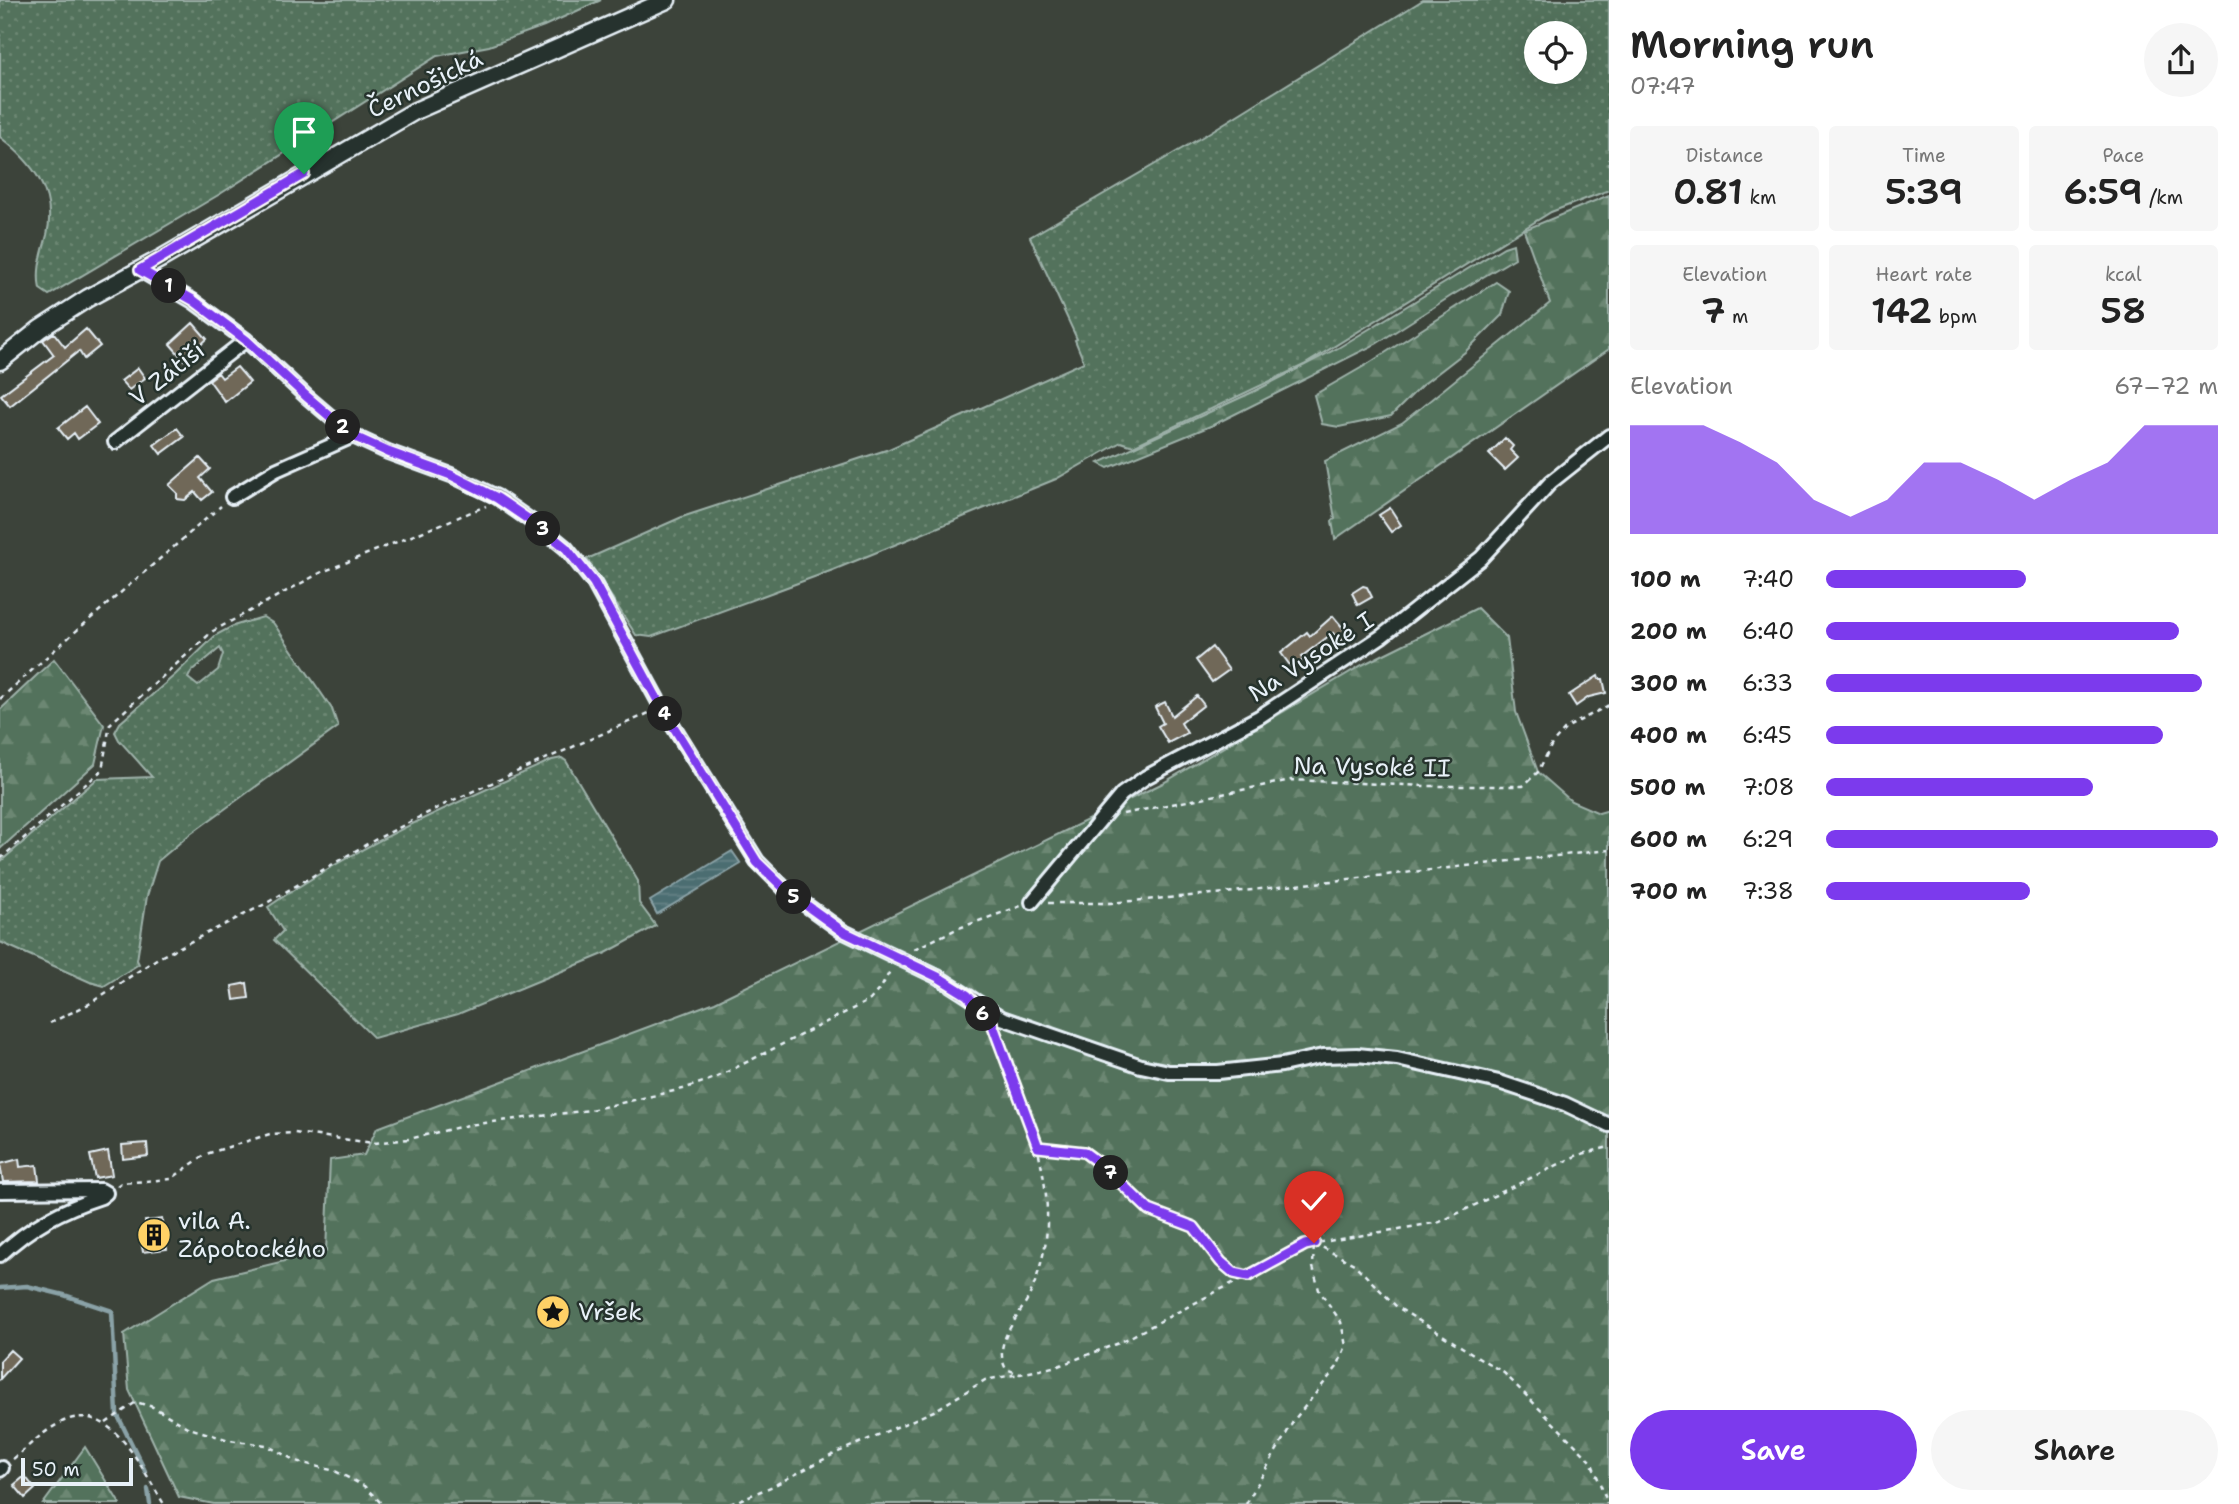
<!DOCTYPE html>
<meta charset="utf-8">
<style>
body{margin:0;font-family:"Shantell Sans",sans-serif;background:#f6f6f6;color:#222;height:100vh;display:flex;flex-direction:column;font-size:26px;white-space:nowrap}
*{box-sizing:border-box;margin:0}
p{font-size:23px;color:#767676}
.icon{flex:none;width:38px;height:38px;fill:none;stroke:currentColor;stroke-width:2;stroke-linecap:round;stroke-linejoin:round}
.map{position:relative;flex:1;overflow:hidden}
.sheet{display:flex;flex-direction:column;background:#fff;width:630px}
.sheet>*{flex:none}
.buttons{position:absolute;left:1524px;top:21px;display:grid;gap:14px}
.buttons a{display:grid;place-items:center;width:63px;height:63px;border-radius:50%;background:#fff;box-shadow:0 7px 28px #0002;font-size:35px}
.scale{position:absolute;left:21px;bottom:18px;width:112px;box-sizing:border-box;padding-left:7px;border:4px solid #e8f1f8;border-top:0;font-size:19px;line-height:24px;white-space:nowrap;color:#e8f1f8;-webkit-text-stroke:5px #26332d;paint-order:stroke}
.pin{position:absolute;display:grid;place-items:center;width:60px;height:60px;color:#fff;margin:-72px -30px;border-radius:50% 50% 50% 0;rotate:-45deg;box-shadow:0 0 7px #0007}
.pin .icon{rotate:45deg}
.km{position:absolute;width:35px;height:35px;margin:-18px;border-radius:50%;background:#222;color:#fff;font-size:19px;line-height:35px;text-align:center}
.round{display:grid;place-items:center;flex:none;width:74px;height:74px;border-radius:37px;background:#f6f6f6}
.headline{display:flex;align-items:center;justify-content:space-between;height:119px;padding:0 21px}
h1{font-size:38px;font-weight:600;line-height:52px}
.metrics{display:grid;grid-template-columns:repeat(3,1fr);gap:10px;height:119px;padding:7px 21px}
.metrics div{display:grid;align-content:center;border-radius:7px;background:#f6f6f6;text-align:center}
.metrics b{font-size:35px;font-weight:600}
.metrics small{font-size:19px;font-weight:400}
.metrics p{font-size:19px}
.chart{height:196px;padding:14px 21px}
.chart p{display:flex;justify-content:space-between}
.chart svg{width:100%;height:126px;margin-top:7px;fill:#7c3aed;opacity:.7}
.cta{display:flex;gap:14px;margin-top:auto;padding:14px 21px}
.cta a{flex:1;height:80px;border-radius:42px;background:#7c3aed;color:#fff;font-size:28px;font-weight:600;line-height:80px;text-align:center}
.cta a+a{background:#f6f6f6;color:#222}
ul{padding:0 21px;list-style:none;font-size:23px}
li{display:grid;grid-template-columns:112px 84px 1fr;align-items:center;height:52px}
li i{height:18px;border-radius:9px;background:#7c3aed}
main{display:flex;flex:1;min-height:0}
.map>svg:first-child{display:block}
</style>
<main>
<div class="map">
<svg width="1609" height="1504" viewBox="0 0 1609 1504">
<defs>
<pattern id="green-dots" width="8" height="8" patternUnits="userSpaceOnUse" patternTransform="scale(1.75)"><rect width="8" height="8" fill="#53725b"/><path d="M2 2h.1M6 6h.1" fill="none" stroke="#6c8773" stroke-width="1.8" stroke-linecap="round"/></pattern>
<pattern id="forest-firs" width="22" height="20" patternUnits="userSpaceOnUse" patternTransform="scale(1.75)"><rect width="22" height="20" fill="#53725b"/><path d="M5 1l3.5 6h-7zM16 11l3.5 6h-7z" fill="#6c8773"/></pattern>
<pattern id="water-rules" width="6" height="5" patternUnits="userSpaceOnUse" patternTransform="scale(1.75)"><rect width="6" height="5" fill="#4b6d71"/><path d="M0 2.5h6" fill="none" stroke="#658286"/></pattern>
</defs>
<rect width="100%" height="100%" fill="#3c433a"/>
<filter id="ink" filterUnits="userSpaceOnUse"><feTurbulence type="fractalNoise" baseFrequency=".0143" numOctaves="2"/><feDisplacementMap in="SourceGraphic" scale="14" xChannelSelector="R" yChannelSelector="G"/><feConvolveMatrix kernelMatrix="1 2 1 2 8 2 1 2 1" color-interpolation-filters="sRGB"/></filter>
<g filter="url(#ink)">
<!-- green -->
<path fill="url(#green-dots)" stroke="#9eb2aa" stroke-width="2" fill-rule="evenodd" d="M 0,0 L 601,0 L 544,26 L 489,46 L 437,56 L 220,194 L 49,295 L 40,289 C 36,270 42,254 47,235 C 57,192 32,162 0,137 Z
M 1423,0 L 1609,0 L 1609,190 L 1551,212 L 1304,365 L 1133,446 L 1121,442 L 1056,479 L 985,508 L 833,570 L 651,637 L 636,635 L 587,559 L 682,517 L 889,449 L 1084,362 L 1075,340 L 1077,339 L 1030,237 L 1202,137 ZM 1536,33 L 1575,33 L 1575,72 L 1536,72 Z
M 263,617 L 274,624 L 332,709 L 338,727 L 189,835 L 158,861 L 147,896 L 137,960 L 139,964 L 104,986 L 90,982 L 0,942 L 0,862 L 97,779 L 152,777 L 119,740 L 115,732 L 120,723 L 176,674 L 216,635 L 233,626 ZM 220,648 L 223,654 L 218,670 L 198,686 L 188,678 L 191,672 Z
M 562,758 L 566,761 L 638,881 L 639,903 L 656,926 L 606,953 L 458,1014 L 374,1038 L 274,940 L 283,931 L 268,907 C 356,846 455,803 552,760 Z"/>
<!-- forest -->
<path fill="url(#forest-firs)" stroke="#9eb2aa" stroke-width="2" d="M 1609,195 L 1609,349 L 1335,539 L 1332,521 L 1335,519 L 1325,461 L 1402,423 L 1550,303 L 1524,230 Z
M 1513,244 L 1515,258 L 1451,296 L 1376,344 L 1213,425 L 1108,468 L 1099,463 L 1255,391 L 1338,348 L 1504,247 Z
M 1496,282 L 1509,291 L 1502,315 L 1465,352 L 1421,386 L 1391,416 L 1339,427 L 1322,424 L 1314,395 L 1366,365 Z
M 1477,608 L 1507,638 L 1516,712 L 1538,772 L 1571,801 L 1599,813 L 1609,810 L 1609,1504 L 214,1504 L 179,1497 L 129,1390 L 124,1334 L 214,1278 L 326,1251 L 330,1160 L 364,1155 L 377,1128 L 715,1002 L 1163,783 L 1362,665 Z
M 54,659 L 104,725 L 95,764 L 0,849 L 0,710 Z
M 85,1447 L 120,1504 L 43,1504 Z"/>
<!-- water -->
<path fill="url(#water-rules)" stroke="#8aa2a7" stroke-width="2" d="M 732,851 L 741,864 L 657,914 L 650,901 Z"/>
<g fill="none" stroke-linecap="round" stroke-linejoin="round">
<!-- stream -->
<path stroke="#8aa2a7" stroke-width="4.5" d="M 0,1288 L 27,1286 L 64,1295 L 112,1311 L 117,1414 L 145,1471
M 148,1489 L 150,1504"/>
</g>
<!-- building -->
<path fill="#706859" stroke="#e8f1f8" stroke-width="2" d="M 193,323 L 207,339 L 184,360 L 170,344 Z
M 86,329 L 100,346 L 84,359 L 79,351 L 10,406 L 1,395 L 54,355 L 43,340 L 54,333 L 65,347 Z
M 237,367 L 250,382 L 225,402 L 209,380 L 218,373 L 222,378 Z
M 138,368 L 145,378 L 129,390 L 121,381 Z
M 85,407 L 98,424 L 78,439 L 74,433 L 67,439 L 58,428 Z
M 177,428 L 184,437 L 161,454 L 154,445 Z
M 1505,438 L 1513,446 L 1510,450 L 1518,458 L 1505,470 L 1489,454 Z
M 200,458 L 210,469 L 200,478 L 212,492 L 202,500 L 195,492 L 185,500 L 177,499 L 177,493 L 169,485 Z
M 1390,508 L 1401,525 L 1391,532 L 1379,515 Z
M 1363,586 L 1367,587 L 1372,597 L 1358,605 L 1352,593 Z
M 1333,616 L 1349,635 L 1340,642 L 1333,633 L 1301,657 L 1303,660 L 1292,668 L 1281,653 L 1307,632 L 1310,636 Z
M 1212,647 L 1229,670 L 1212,682 L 1196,660 Z
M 1598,676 L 1599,679 L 1603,679 L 1606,693 L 1589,697 L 1576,706 L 1569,695 Z
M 1197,696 L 1204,705 L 1181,723 L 1187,733 L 1168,743 L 1158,726 L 1163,723 L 1155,707 L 1165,702 L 1172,716 Z
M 247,983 L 249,998 L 234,1000 L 232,986 Z
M 147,1143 L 148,1156 L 123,1159 L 122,1145 Z
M 108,1151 L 112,1175 L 95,1178 L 90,1155 Z
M 19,1159 L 20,1167 L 37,1165 L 39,1181 L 3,1182 L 0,1164 Z
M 162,1219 L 167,1249 L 143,1252 L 140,1236 L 147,1233 L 145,1221 Z
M 10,1350 L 19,1358 L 0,1379 L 0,1361 Z
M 25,1476 L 35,1489 L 25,1498 L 14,1485 Z"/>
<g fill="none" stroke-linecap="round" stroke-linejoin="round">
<!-- minor casing -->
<g stroke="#e8f1f8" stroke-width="18">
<path id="minor" d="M 140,270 L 193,301 L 246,340 L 306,396 L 353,436 L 388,452 L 451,475 L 497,497 L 544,530 L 566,548 L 594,583 L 662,708 L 757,861 L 788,892 L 842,931 L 938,977 L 1002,1018 L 1141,1066 L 1169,1072 L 1218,1072 L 1282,1065 L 1323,1056 L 1357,1055 L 1397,1059 L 1499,1082 L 1565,1104 L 1609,1125
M 115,442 L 246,340
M 232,497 L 276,470 L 353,436
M 1032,902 L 1122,794 L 1146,777 L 1259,717 L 1382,636 L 1481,558 L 1551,482 L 1609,436
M 0,1191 L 101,1190 L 106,1193
M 0,1255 C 31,1226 61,1210 101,1197 L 106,1193
M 0,1470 L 2,1468"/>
</g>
<!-- tertiary casing -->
<g stroke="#e8f1f8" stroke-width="21">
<path id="tertiary" d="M 0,361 L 40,329 L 88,298 L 162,258 L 415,111 L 667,0"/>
</g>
<!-- path -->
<path stroke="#e8f1f8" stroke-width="2.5" stroke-dasharray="5 5" stroke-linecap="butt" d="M 0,699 L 60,645 L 221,506
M 1123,814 L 1291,780 L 1425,786 L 1523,786 L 1538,772 L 1552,744 L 1566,728 L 1609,705
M 0,859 L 102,770 L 110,724 L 213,631 L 320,573 L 486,506
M 1048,903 L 1109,903 L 1225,893 L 1609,850
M 914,949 L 959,928 L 1021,906
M 50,1023 L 89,1004 L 158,958 L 265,904 L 367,844 L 449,802 L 649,713
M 995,1031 C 1022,1094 1056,1177 1045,1246 C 1042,1261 1037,1279 1031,1292 C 1021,1316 991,1342 1006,1369 L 1020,1374 L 1058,1366 L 1119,1343 L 1305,1245 L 1440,1222 L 1578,1155 L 1609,1147
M 1039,1148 L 1084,1152 L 1103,1165 L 1148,1210 L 1194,1227 L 1221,1262 L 1234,1273 L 1248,1276
M 117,1186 L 121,1183 L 171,1179 L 206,1154 L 270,1134 L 294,1133 L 374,1143 L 409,1139 L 468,1125 L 590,1110 L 683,1089 L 715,1078 L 870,1000 L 882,986 L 891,969
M 1314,1243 L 1354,1264 L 1397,1307 L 1504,1373 L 1591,1461 L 1608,1504
M 106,1423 L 136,1402 L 153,1407 L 189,1428 L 229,1440 L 266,1445 L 296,1461 L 335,1471 L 364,1486 L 382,1504
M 13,1459 C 28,1447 42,1432 60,1423 C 111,1396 142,1470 164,1504
M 730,1504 L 773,1486 L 836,1453 L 934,1411 L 985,1380 L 1019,1374
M 1246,1504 L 1294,1420 L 1337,1367 L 1346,1346 L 1341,1322 L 1319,1290 L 1313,1267 L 1314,1243"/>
<!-- minor -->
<use href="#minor" stroke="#26332d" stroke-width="12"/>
<!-- tertiary -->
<use href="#tertiary" stroke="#26332d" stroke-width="16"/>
</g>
</g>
<g fill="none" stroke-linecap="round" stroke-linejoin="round" filter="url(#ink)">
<!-- route casing -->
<g stroke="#fff" stroke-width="14">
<path id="route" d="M 304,174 L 140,270 L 193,300 L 246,340 L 306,396 L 353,436 L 388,452 L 451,475 L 497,498 L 544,530 L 566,548 L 594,583 L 662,708 L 757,862 L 788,892 L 842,931 L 938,977 L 967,995 L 992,1023 L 1038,1147 L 1084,1152 L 1103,1166 L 1149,1210 L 1194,1227 L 1221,1262 L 1234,1273 L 1248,1276 L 1305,1245 L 1314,1243"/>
</g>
<!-- route -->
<use href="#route" stroke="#7c3aed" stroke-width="9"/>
</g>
<!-- icons -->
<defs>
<g id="building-disc" transform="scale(1.75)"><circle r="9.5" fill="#ffd166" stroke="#26332d"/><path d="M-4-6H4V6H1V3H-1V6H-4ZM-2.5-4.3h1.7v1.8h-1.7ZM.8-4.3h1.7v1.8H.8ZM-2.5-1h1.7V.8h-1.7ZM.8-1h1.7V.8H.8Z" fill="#111"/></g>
<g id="sight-disc" transform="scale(1.75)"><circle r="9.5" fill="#ffd166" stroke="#26332d"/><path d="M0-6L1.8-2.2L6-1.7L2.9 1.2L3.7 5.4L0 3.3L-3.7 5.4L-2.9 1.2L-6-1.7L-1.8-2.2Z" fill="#111"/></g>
</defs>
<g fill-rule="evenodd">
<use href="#building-disc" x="154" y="1235"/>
<use href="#sight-disc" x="553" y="1312"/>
</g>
<g text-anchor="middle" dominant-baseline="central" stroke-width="5" stroke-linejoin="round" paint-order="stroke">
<!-- street labels -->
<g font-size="24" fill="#e8f1f8" stroke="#26332d">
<text transform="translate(425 84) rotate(-26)">Černošická</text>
<text transform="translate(167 374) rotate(-38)">V Zátiší</text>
<text transform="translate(1311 657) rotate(-33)">Na Vysoké I</text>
<text transform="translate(1372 767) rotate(1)">Na Vysoké II</text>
</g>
<!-- poi labels -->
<g font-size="24" fill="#e8f1f8" stroke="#26332d" text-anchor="start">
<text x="178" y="1221">vila A.<tspan x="178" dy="28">Zápotockého</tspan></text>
<text x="578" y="1312">Vršek</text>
</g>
</g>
</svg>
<div class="buttons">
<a><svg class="icon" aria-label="locate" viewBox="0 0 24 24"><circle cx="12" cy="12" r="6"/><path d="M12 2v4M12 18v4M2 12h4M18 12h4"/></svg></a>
</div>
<div class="scale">50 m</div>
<div class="pin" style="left:304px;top:174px;background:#1e9e55"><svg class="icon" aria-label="arrive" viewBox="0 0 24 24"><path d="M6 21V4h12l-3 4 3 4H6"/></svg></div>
<div class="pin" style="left:1314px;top:1243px;background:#d93025"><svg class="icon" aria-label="check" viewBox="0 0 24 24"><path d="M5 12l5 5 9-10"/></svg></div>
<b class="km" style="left:169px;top:286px">1</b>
<b class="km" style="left:343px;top:427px">2</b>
<b class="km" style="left:543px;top:529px">3</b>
<b class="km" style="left:665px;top:714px">4</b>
<b class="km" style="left:794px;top:897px">5</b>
<b class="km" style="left:983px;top:1014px">6</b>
<b class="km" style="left:1111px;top:1173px">7</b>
</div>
<section class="sheet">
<div class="headline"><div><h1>Morning run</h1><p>07:47</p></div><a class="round"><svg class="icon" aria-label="share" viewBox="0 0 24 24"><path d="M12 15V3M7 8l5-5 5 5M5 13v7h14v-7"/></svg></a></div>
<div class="metrics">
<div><p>Distance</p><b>0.81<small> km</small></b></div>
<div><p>Time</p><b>5:39</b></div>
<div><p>Pace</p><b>6:59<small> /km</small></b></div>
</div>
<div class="metrics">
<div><p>Elevation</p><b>7<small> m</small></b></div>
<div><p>Heart rate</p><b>142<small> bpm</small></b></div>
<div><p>kcal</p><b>58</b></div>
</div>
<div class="chart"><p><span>Elevation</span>67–72 m</p>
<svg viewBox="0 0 160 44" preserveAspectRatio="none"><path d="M0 44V6L10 6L20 6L30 12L40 19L50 32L60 38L70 32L80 19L90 19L100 25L110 32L120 25L130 19L140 6L150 6L160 6V44z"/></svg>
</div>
<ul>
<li><b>100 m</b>7:40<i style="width:51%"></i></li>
<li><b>200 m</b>6:40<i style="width:90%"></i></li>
<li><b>300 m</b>6:33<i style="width:96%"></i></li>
<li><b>400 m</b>6:45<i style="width:86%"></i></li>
<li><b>500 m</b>7:08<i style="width:68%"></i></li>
<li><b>600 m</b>6:29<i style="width:100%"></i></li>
<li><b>700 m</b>7:38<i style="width:52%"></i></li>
</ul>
<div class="cta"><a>Save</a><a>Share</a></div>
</section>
</main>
